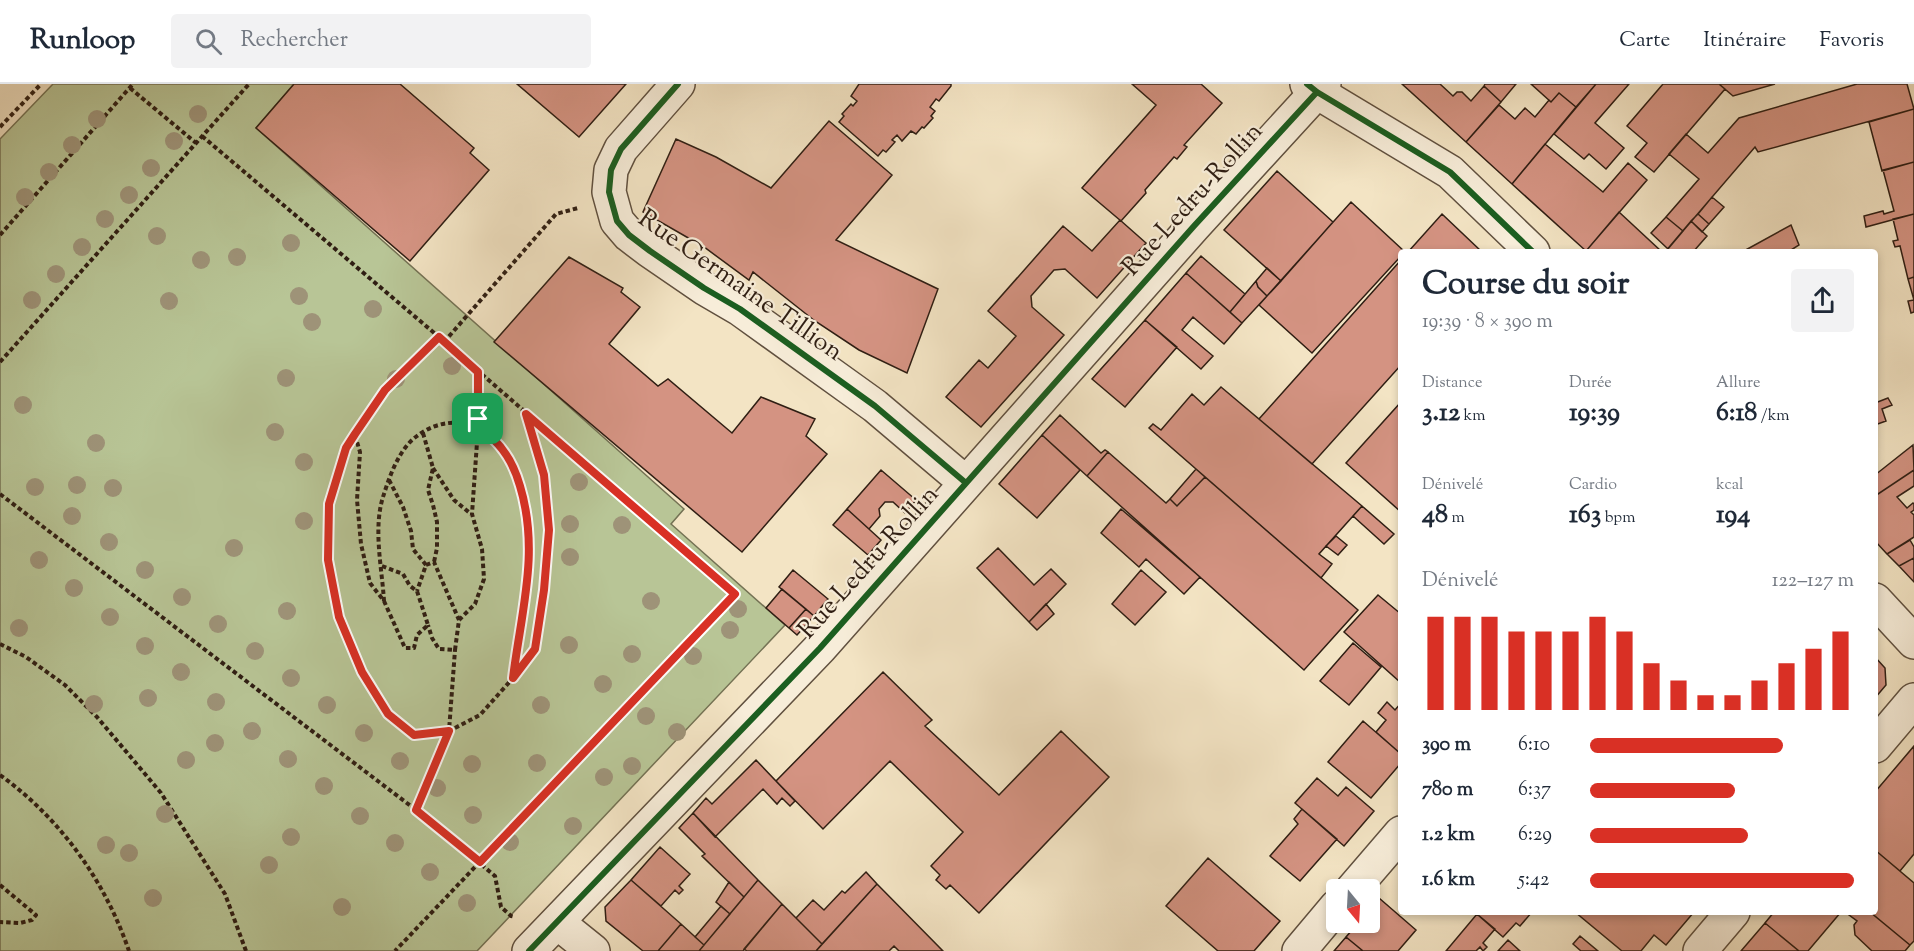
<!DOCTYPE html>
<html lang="fr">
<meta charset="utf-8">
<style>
body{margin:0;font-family:"Sorts Mill Goudy",serif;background:#f2f2f3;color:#1f2937;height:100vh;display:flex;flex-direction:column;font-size:22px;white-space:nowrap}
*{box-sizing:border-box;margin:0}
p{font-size:20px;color:#747a83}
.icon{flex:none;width:33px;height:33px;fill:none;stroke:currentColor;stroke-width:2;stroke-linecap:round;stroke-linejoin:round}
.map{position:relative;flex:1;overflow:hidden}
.details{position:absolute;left:1398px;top:165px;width:480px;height:666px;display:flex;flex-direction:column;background:#fff;border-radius:6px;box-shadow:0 3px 9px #0003}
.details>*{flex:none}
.needle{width:39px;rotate:162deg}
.fabs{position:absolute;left:1326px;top:795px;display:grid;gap:12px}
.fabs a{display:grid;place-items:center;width:54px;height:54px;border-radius:6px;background:#fff;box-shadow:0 3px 9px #0003;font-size:30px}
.pin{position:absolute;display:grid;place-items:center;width:51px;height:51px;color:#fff;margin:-26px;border-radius:12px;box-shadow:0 3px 9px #0006}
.round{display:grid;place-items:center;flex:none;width:63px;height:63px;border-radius:6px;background:#f2f2f3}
.overview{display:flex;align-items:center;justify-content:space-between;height:102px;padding:0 24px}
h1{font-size:33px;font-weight:800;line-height:45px}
.figures{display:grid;grid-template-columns:repeat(3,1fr);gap:9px;height:102px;padding:6px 24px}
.figures div{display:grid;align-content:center}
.figures b{font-size:26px;font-weight:800}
.figures small{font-size:16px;font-weight:400}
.figures p{font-size:16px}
.chart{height:168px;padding:12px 24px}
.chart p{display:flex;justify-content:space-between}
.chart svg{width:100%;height:108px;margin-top:6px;stroke:#d93025;stroke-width:6}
ul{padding:0 24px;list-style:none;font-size:20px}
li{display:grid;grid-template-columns:96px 72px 1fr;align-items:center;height:45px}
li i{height:15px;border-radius:8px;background:#d93025}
header{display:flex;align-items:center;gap:36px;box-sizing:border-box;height:84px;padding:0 30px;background:#fff;border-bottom:2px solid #e0e1e3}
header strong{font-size:28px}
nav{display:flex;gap:33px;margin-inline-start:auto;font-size:21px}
.search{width:420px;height:54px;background:#f2f2f3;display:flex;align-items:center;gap:15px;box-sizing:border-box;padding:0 21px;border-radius:6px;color:#747a83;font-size:22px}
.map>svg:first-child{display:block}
</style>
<header>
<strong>Runloop</strong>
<div class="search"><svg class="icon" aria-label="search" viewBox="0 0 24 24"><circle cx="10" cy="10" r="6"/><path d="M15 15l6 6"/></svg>Rechercher</div>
<nav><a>Carte</a><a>Itinéraire</a><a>Favoris</a></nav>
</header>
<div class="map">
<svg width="1914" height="867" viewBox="0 0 1914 867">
<rect width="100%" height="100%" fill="#f3e4c4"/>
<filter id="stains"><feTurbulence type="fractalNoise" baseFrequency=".00333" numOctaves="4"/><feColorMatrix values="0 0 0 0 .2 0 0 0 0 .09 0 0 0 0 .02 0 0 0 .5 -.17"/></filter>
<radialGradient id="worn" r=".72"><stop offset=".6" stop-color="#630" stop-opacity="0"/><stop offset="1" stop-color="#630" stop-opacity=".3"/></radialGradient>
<!-- green -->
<path fill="#b8c596" stroke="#747254" stroke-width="1.5" d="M 53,0 L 294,0 L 256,44 L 684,425 L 671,440 L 785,541 L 477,867 L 0,867 L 0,55 Z"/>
<!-- building -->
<path fill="#d49382" stroke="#2f1e13" stroke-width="1.5" d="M 294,0 L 400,0 L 474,64 L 470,69 L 489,86 L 410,177 L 256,44 Z
M 517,0 L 626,0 L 579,53 Z
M 859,0 L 951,0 L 951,2 L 939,17 L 936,15 L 930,23 L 935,27 L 931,32 L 933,34 L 924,44 L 922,43 L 916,50 L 911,47 L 902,57 L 897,51 L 892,56 L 895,58 L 886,68 L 883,66 L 878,72 L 839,38 L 844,32 L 842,30 L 851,20 L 853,22 L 857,17 L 851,12 Z
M 1132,0 L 1201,0 L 1222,19 L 1184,61 L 1187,63 L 1177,75 L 1174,73 L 1145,106 L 1146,109 L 1121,137 L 1082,104 L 1156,21 Z
M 1402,0 L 1440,0 L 1453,12 L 1457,8 L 1462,8 L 1471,17 L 1484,2 L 1501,18 L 1466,58 Z
M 1485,0 L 1516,0 L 1501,18 L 1484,2 Z
M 1531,0 L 1596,0 L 1576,23 L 1559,9 L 1551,18 Z
M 1596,0 L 1629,0 L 1595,39 L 1624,64 L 1606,85 L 1589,70 L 1584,75 L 1554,50 Z
M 1663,0 L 1719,0 L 1725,5 L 1654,88 L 1635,73 L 1647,59 L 1627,42 Z
M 1719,0 L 1775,0 L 1733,12 Z
M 1857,0 L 1907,0 L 1914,25 L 1758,68 L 1755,63 L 1683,147 L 1666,133 L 1699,95 L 1669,70 L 1686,50 L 1708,69 L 1739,34 Z
M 1559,9 L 1576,23 L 1512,100 L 1466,58 L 1499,21 L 1515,35 L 1525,24 L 1535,33 L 1549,16 L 1551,18 Z
M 1914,25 L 1914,78 L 1882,87 L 1869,38 Z
M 829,37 L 892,91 L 836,156 L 938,205 L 907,289 L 859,266 L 815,237 L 753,188 L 749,196 L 704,163 L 643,128 L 676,55 L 716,73 L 771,104 Z
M 1545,60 L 1603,108 L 1628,79 L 1647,96 L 1586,167 L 1512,100 Z
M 1914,78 L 1914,130 L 1866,143 L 1864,132 L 1883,127 L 1884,130 L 1894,127 L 1883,86 Z
M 1277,87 L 1333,138 L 1281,197 L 1224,146 Z
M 1712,113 L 1724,123 L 1709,140 L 1698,130 Z
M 1351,118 L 1405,168 L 1401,168 L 1401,172 L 1312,269 L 1259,221 Z
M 1619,128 L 1662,168 L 1586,167 Z
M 1442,130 L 1482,168 L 1408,168 Z
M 1698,130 L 1709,140 L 1702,148 L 1691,137 Z
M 1914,130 L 1914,193 L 1908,195 L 1900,162 L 1895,163 L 1893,157 L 1898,156 L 1893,135 Z
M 1666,133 L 1683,147 L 1668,165 L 1651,149 Z
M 1120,136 L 1146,159 L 1097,214 L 1065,185 L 1054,186 L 1031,212 L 1032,223 L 1064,251 L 981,343 L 946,313 L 979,276 L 988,284 L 1016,252 L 988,227 L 1063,142 L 1092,167 Z
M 1691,137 L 1707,152 L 1693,168 L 1665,168 Z
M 1791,141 L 1799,161 L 1788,168 L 1742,168 Z
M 1201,172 L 1245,210 L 1230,228 L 1186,189 Z
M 569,173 L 623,204 L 621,208 L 640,223 L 609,260 L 658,302 L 668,295 L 732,349 L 761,313 L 815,335 L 806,352 L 827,370 L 742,468 L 494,258 Z
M 1401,176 L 1401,281 L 1312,380 L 1259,335 Z
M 1267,184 L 1281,197 L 1267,212 L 1258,203 L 1256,197 Z
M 1186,189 L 1242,239 L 1224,260 L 1193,233 L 1182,246 L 1213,272 L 1201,285 L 1145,236 Z
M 1914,193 L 1914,228 L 1911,229 L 1908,217 L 1914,216 L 1908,195 Z
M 1256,197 L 1258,203 L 1267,212 L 1242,239 L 1230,228 Z
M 1145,236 L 1177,263 L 1125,323 L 1092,295 Z
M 1221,303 L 1362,422 L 1319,470 L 1332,480 L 1321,494 L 1149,344 L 1153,340 L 1161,346 L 1192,310 L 1204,321 Z
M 1888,314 L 1892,321 L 1882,325 L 1886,337 L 1875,341 L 1875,319 Z
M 1401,318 L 1401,428 L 1346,379 Z
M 1060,331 L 1101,369 L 1105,366 L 1108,368 L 1087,392 L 1042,351 Z
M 1042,351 L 1080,386 L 1037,434 L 999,400 Z
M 1913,361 L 1914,386 L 1875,412 L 1875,391 Z
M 1108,368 L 1166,419 L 1170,415 L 1177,422 L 1205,393 L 1358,526 L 1304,586 L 1087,392 Z
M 1196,385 L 1205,393 L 1177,422 L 1170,415 Z
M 881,386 L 916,416 L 905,429 L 893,418 L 885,418 L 879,425 L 880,432 L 869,445 L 847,425 Z
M 1914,386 L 1914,402 L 1897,413 L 1907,424 L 1913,419 L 1914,420 L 1914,426 L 1911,428 L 1914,431 L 1914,453 L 1887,470 L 1875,457 L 1875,412 Z
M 1362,422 L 1394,450 L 1384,460 L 1353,432 Z
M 847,425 L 881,456 L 868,471 L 833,441 Z
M 1121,425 L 1200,493 L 1184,510 L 1146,475 L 1139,483 L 1101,449 Z
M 1336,452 L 1347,461 L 1338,471 L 1326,462 Z
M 1910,456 L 1914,463 L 1914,474 L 1899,482 L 1887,470 Z
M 998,464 L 1034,501 L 1051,485 L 1066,500 L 1029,538 L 977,484 Z
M 1914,474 L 1914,498 L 1899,482 Z
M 793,486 L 828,515 L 814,532 L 779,503 Z
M 1141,486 L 1166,508 L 1135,541 L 1112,520 Z
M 782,505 L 806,525 L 789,544 L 766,524 Z
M 1378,511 L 1401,530 L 1401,596 L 1400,598 L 1344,548 Z
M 1046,520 L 1054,530 L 1037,546 L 1029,538 Z
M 806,525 L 814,532 L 797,551 L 789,544 Z
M 1353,559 L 1381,583 L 1349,621 L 1320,597 Z
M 1875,573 L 1885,584 L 1886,601 L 1875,614 Z
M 883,588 L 932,636 L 925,642 L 999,711 L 1061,647 L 1109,693 L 979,829 L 950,801 L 946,805 L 936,796 L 940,791 L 931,782 L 963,748 L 890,677 L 823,745 L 776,697 Z
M 1387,618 L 1395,626 L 1401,619 L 1401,670 L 1376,648 L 1386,636 L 1378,629 Z
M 1363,637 L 1401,670 L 1401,679 L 1371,714 L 1328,678 Z
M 1914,662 L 1914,770 L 1900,787 L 1875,766 L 1875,708 Z
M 756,676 L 795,717 L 790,722 L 782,714 L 777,720 L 763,705 L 715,753 L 693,729 L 706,714 L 712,720 Z
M 1317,694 L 1338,712 L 1346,703 L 1374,727 L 1344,762 L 1295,719 Z
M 1302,725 L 1337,755 L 1300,797 L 1270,772 L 1298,740 L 1294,735 Z
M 693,729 L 758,796 L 744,813 L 702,772 L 705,770 L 679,744 Z
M 660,763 L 690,790 L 679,802 L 683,806 L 679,810 L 675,806 L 661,822 L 631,796 Z
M 1875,766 L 1914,799 L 1914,857 L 1910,861 L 1870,828 L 1875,828 Z
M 1208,774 L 1280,837 L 1254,867 L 1218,867 L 1166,822 Z
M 866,788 L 877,800 L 822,860 L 796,834 L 813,816 L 824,826 L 842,807 L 845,809 Z
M 631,796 L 681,840 L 658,867 L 643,867 L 606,837 L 605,823 Z
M 758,796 L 782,820 L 743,867 L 699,867 Z
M 729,798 L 744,813 L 730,830 L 716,818 Z
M 877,800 L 943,867 L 899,867 L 894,862 L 889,867 L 816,867 Z
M 1379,814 L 1416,846 L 1398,867 L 1363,867 L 1346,853 L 1359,838 L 1370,838 L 1370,826 Z
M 782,820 L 822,860 L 816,867 L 747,867 L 744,865 Z
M 721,822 L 730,830 L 704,861 L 695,853 Z
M 1478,828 L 1532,828 L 1520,842 L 1516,839 L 1503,853 L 1477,830 Z
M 1575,828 L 1694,828 L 1666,861 L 1654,851 L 1641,867 L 1622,867 Z
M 1774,828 L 1841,828 L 1808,867 L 1799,867 L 1765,839 Z
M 1845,828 L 1870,828 L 1910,861 L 1905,867 L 1872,867 L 1855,851 L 1854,841 L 1857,837 Z
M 1477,830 L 1495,845 L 1483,859 L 1487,863 L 1483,867 L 1480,863 L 1476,867 L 1446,867 Z
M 1765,839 L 1799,867 L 1741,867 Z
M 681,840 L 704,861 L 699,867 L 658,867 Z
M 1580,852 L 1598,867 L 1581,867 L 1573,860 Z
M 1346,853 L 1363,867 L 1334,867 Z
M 1508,856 L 1520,867 L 1498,867 Z"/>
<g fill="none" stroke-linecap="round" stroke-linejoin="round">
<!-- minor casing -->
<g stroke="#60503f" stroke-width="36">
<path id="minor" d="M 678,0 L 621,65 L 611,86 L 609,108 L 617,137 L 629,151 L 650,167 L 704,204 L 740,225 L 875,322 L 966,399
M 1875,662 L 1914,616
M 1352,806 L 1401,749
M 557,838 L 593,867
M 529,867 L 820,564 L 1194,142 L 1324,0
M 1299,867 L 1336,823
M 1700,867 L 1733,828"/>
</g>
<!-- tertiary casing -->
<g stroke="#60503f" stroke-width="36">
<path id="tertiary" d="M 1307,0 L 1317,8 L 1450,88 L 1533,168
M 1875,516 L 1914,558"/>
</g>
<!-- path -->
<path stroke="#2f1e13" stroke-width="4" stroke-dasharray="4.5 3" stroke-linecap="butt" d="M 130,4 L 196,59
M 0,43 L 41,0
M 202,52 L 439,253 L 735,510 L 395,867
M 0,151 L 133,0
M 439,253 L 385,306 L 355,350 L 346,364 L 329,420 L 328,476 L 339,533 L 362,588 L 388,630 L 414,651 L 449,647 L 480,631 L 513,594 L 535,565 L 545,506 L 549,446 L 544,391 L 526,331
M 444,258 L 556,130 L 578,124
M 0,278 L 249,0
M 423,349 L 433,384 L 428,406 L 433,421 L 437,438 L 437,464 L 434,478
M 355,351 L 360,368 L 357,416 L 361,460 L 370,499 L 384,517 C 382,484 373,445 383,413 C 389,394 397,371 411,357 C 441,329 482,334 505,367 C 517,384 523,407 527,427 C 538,482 520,539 513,593
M 433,384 L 454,416 L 471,430
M 389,396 L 403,423 L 411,447 L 413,465 L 426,481 L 417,507
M 0,410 L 416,726 L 495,792 L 501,823 L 511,832 L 515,833
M 426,481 L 434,478 L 459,536 L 455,566 L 439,565 L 432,554 L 428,541
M 382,482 L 403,490 L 410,502 L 417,507 L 428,541 L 417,551 L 414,564 L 405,564 L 384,517
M 459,536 L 475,520 L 484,495 L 482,465 L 472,430 L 478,344 L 478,289
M 0,560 L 26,573 L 65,601 L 97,633 L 161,709 L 225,810 L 246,867
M 0,691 C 61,735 105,797 129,867
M 416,726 L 449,647 L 455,566
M 0,801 L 36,831 L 32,836 L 20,839 L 0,838"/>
<!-- minor -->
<use href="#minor" stroke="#f7edd9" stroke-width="33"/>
<!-- tertiary -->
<use href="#tertiary" stroke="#f7edd9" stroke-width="33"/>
<!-- cycleway casing -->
<g stroke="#f7edd9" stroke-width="10">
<path id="cycleway" d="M 678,0 L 621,65 L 611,86 L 609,108 L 617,137 L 629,151 L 650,167 L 704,204 L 740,225 L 875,322 L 966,399
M 1307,0 L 1317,8 L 1450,88 L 1533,168
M 529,867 L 820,564 L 1194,142 L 1317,8"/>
</g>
<!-- cycleway -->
<use href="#cycleway" stroke="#1b5e20" stroke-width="6"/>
</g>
<!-- trees -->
<g fill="#9e9378">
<circle cx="198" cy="30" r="9"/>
<circle cx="97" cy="35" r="9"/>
<circle cx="174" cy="57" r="9"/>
<circle cx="72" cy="61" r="9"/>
<circle cx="151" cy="84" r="9"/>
<circle cx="49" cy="88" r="9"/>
<circle cx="129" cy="111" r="9"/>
<circle cx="25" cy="113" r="9"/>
<circle cx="105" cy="135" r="9"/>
<circle cx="157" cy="152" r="9"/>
<circle cx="291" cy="159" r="9"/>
<circle cx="82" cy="163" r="9"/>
<circle cx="237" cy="173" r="9"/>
<circle cx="201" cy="176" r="9"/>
<circle cx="56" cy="190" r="9"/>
<circle cx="299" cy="212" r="9"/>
<circle cx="32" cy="216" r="9"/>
<circle cx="169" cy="217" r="9"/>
<circle cx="373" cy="225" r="9"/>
<circle cx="312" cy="238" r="9"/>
<circle cx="452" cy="282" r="9"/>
<circle cx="286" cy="294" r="9"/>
<circle cx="396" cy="295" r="9"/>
<circle cx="23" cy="321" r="9"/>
<circle cx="275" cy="348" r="9"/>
<circle cx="96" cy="359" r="9"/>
<circle cx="304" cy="378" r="9"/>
<circle cx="579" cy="398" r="9"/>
<circle cx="77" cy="401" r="9"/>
<circle cx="35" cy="403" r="9"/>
<circle cx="113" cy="404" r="9"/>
<circle cx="72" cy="432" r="9"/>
<circle cx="304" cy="437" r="9"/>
<circle cx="570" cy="440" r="9"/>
<circle cx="622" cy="441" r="9"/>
<circle cx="109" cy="458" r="9"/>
<circle cx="234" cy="464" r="9"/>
<circle cx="570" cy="473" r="9"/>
<circle cx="39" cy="476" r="9"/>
<circle cx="145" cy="486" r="9"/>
<circle cx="74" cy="504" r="9"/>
<circle cx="182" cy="513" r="9"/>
<circle cx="651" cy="517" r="9"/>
<circle cx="738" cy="525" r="9"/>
<circle cx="287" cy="527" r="9"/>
<circle cx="110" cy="533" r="9"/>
<circle cx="218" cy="540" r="9"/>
<circle cx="19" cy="544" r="9"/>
<circle cx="730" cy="546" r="9"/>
<circle cx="569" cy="561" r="9"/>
<circle cx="145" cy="562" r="9"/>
<circle cx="255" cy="567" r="9"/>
<circle cx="632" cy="570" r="9"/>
<circle cx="693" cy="572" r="9"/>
<circle cx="181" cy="588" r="9"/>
<circle cx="291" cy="594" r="9"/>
<circle cx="603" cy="600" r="9"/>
<circle cx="148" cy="614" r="9"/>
<circle cx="216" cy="618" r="9"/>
<circle cx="94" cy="620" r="9"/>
<circle cx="327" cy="621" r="9"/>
<circle cx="541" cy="621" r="9"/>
<circle cx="646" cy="632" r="9"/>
<circle cx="252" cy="647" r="9"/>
<circle cx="677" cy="648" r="9"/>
<circle cx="364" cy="649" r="9"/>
<circle cx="215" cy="659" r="9"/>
<circle cx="288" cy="675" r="9"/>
<circle cx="186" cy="676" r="9"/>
<circle cx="400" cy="677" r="9"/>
<circle cx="537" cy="679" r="9"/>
<circle cx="472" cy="680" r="9"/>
<circle cx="632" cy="682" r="9"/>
<circle cx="604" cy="693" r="9"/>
<circle cx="324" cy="702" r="9"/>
<circle cx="437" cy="704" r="9"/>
<circle cx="165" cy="730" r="9"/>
<circle cx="473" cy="731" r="9"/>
<circle cx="360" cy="732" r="9"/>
<circle cx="573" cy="742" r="9"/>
<circle cx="291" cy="753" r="9"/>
<circle cx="510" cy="758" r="9"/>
<circle cx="395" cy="759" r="9"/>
<circle cx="106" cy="761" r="9"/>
<circle cx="129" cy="769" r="9"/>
<circle cx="269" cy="781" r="9"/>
<circle cx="430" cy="788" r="9"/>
<circle cx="153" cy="814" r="9"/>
<circle cx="467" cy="819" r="9"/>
<circle cx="342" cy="823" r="9"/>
</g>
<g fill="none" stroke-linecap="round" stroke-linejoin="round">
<!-- route casing -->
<g stroke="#fff" stroke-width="12">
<path id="route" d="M 439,253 L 478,288 L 478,344 C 501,357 513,377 520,402 C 540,468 521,528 513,594 L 535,565 L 544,506 L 549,446 L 544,391 L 526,330 L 735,510 L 480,778 L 416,726 L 449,647 L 414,651 L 388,630 L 362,588 L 339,533 L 328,476 L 329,420 L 346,364 L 355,350 L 385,306 Z"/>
</g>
<!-- route -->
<use href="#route" stroke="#d93025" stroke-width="8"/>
</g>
<g text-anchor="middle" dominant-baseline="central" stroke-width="4.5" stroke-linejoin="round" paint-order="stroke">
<!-- street labels -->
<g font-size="26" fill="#2f1e13" stroke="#f7edd9">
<text transform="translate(1193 116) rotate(-48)">Rue Ledru-Rollin</text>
<text transform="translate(740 202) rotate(35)">Rue Germaine Tillion</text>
<text transform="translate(869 479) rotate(-48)">Rue Ledru-Rollin</text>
</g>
</g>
<rect width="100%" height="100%" filter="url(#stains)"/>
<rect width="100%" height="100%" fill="url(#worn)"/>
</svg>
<div class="fabs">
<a><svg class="needle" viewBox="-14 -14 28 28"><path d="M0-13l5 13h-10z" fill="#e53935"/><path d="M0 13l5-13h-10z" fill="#747a83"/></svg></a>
</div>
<div class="pin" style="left:478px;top:335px;background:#1e9e55"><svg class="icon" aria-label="arrive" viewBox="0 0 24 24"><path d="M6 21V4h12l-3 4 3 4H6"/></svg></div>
<section class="details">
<div class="overview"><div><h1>Course du soir</h1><p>19:39 · 8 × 390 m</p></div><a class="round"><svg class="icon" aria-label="share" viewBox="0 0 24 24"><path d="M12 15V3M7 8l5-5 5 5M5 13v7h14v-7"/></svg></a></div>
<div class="figures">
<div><p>Distance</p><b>3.12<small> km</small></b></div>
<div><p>Durée</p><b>19:39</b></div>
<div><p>Allure</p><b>6:18<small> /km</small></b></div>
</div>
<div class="figures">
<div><p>Dénivelé</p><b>48<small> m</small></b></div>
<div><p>Cardio</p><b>163<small> bpm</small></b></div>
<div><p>kcal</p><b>194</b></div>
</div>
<div class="chart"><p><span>Dénivelé</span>122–127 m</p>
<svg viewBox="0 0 160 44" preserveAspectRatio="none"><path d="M5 44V6M15 44V6M25 44V6M35 44V12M45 44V12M55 44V12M65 44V6M75 44V12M85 44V25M95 44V32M105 44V38M115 44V38M125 44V32M135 44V25M145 44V19M155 44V12"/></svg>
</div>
<ul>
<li><b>390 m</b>6:10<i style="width:73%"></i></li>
<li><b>780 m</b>6:37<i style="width:55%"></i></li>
<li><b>1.2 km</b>6:29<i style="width:60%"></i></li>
<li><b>1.6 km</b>5:42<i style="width:100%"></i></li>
</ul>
</section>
</div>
